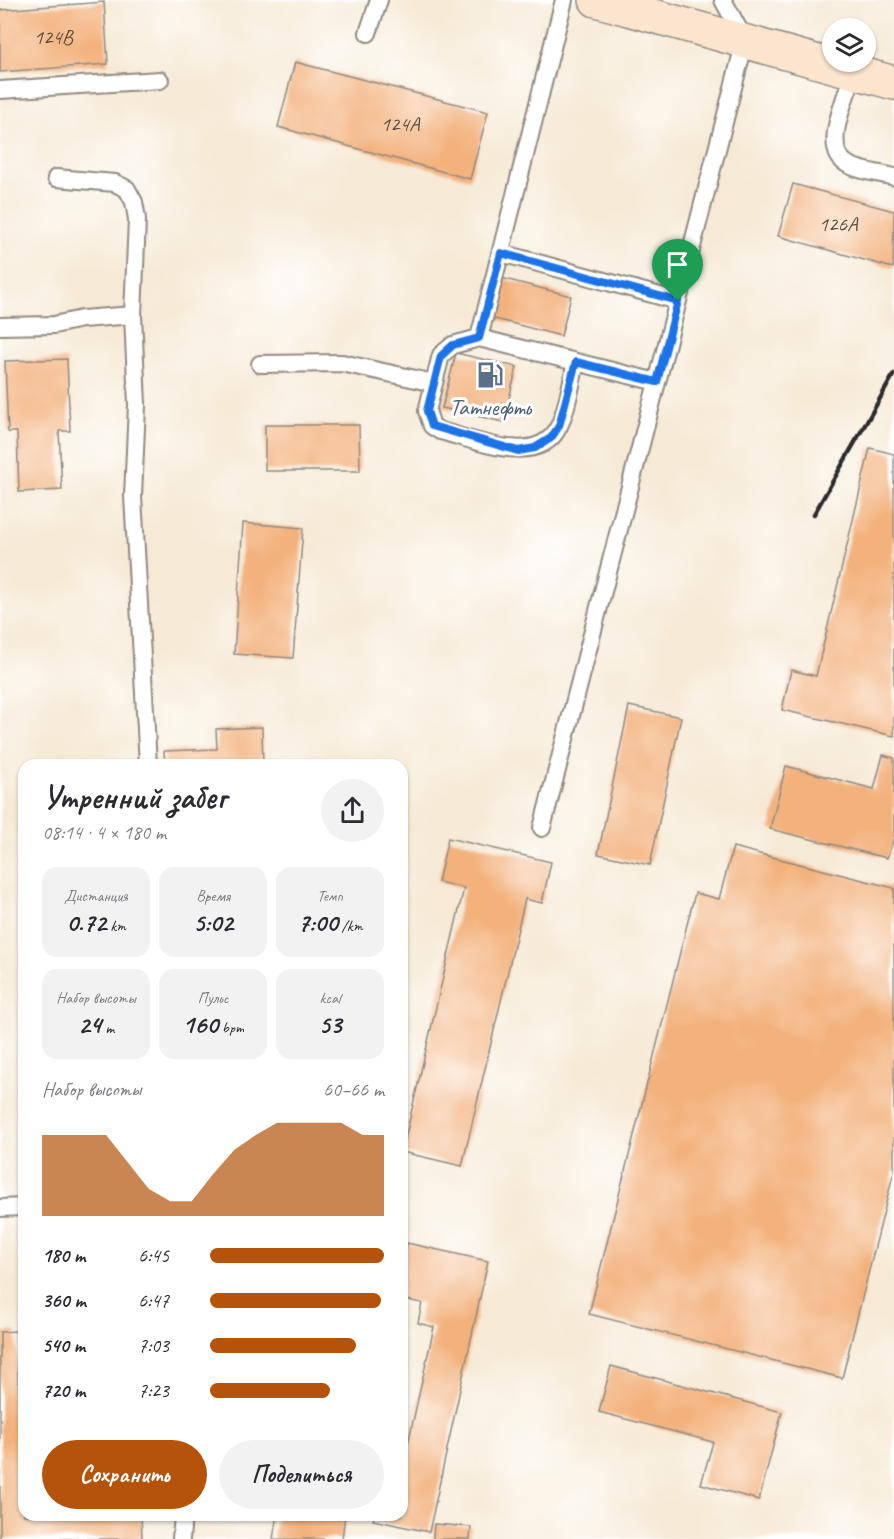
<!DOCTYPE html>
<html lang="ru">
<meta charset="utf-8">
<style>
body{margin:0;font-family:Caveat,sans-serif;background:#f2f2f3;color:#2b2b33;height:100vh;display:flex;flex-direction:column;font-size:22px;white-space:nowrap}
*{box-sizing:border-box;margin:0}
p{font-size:20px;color:#7c7c81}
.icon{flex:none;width:33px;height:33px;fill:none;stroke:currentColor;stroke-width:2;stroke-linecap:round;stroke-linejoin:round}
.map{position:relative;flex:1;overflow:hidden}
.sheet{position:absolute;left:18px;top:759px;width:390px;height:762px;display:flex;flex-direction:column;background:#fff;border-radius:18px;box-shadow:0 2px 4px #0004}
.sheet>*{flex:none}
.buttons{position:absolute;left:822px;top:18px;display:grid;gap:12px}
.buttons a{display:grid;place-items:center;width:54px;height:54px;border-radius:50%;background:#fff;box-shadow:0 2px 4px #0004;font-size:30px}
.pin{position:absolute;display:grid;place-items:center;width:51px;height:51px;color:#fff;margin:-62px -26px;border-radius:50% 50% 50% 0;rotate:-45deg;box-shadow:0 0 6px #0007}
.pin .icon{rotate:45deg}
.round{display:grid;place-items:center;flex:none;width:63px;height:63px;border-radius:32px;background:#f2f2f3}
.headline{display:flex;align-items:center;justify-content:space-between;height:102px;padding:0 24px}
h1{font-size:33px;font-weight:700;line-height:45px}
.metrics{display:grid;grid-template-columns:repeat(3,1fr);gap:9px;height:102px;padding:6px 24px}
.metrics div{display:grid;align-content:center;border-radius:15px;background:#f2f2f3;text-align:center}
.metrics b{font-size:26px;font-weight:700}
.metrics small{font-size:16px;font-weight:400}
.metrics p{font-size:16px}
.chart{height:168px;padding:12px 24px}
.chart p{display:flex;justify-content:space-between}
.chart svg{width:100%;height:108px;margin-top:6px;fill:#b45309;opacity:.7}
.action{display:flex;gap:12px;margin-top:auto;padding:12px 24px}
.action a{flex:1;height:69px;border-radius:36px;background:#b45309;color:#fff;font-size:24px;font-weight:700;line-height:69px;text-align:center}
.action a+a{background:#f2f2f3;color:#2b2b33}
ul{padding:0 24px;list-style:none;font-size:20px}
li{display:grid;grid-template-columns:96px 72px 1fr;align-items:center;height:45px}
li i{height:15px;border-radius:8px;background:#b45309}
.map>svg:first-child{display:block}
</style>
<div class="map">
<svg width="894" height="1539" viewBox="0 0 894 1539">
<rect width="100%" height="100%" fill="#fff"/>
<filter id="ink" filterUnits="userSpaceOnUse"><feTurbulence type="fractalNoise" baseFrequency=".0167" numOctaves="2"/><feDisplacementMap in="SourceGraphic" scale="12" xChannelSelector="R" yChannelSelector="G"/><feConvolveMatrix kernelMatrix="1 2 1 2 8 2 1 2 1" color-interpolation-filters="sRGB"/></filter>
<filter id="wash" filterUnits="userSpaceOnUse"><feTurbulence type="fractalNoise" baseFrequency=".008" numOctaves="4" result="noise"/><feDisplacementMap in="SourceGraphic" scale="24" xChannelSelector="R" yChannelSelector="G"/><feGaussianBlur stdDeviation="1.35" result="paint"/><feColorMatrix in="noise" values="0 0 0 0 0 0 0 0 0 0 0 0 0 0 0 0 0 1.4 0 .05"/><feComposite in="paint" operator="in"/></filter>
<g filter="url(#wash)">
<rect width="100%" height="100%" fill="#f6ead6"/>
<g id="blocks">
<!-- building -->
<path fill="#f3b17b" d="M 104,2 L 108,64 L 0,72 L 0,10 Z
M 295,62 L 488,112 L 470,179 L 278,127 Z
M 793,184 L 894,211 L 893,268 L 778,236 Z
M 501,278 L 571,296 L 561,336 L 491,318 Z
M 456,353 L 517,367 L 503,422 L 442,408 Z
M 67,359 L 70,431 L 59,431 L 62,490 L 19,492 L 17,432 L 8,432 L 5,361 Z
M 265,425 L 359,425 L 360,471 L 265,471 Z
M 870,448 L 894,454 L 894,736 L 782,710 L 791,670 L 816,676 Z
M 243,523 L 303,528 L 293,658 L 234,654 Z
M 629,706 L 681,717 L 650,865 L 598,854 Z
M 262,727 L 263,765 L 165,765 L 164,751 L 217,749 L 216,729 Z
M 883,755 L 894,758 L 894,837 L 887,858 L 770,829 L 786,766 L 874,789 Z
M 448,838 L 551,862 L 542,903 L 525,899 L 462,1166 L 402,1152 L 464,888 L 438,882 Z
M 733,847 L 894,888 L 894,1171 L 842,1378 L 589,1314 L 695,893 L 719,899 Z
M 407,1243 L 488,1261 L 429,1532 L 373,1520 L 374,1515 L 402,1515 L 402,1471 L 434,1327 L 418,1323 L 422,1303 L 402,1299 L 402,1268 Z
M 16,1331 L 19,1390 L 24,1390 L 24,1515 L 141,1515 L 142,1539 L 0,1539 L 0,1332 Z
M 611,1366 L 782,1412 L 759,1500 L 701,1484 L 713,1442 L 599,1412 Z
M 277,1515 L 345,1515 L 342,1539 L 273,1539 Z
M 434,1524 L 471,1527 L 470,1539 L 433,1539 Z"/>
</g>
</g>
<g filter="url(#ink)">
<use href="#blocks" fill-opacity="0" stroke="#908a80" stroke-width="1.5"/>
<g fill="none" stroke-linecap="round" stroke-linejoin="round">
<!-- service casing -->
<g stroke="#908a80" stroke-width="20">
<path id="service" d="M 564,0 L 479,338 L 657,382
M 368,33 L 379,0
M 854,72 C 847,96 819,151 849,165 C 862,172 880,173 894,177
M 0,90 L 160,80
M 501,253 L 678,301
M 133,315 L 137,405 L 133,496 L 148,765
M 0,326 L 54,325 L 82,319 L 133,315 L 137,219 L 134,202 L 127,189 L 115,183 L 56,178
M 479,338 L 453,345 L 441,355 L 427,411 L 432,426 L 440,431 C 474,439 539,469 559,426 C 568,407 571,383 576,362
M 260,364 L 342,363 L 434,383
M 542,828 L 745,41 L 723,0
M 0,1208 L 24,1207
M 181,1539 L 183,1515"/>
</g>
<!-- secondary casing -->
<g stroke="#908a80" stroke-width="36">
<path id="secondary" d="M 596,0 L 894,83"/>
</g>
<!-- service -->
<use href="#service" stroke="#fff" stroke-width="16"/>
<!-- secondary -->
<use href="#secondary" stroke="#fbe5cf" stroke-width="33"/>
<!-- rail -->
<path stroke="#2b2b2b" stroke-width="4.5" d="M 814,514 L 894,374"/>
</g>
</g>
<g fill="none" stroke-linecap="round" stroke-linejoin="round" filter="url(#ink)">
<!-- route casing -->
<g stroke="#fff" stroke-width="12">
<path id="route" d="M 501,253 L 678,301 L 657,382 L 576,362 L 559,426 L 551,438 L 535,448 L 518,451 L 432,426 L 427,411 L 441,356 L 453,345 L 479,338 Z"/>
</g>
<!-- route -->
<use href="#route" stroke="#1a73e8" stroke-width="8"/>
</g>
<!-- icons -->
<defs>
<g id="fuel-bare" transform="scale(2.07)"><path d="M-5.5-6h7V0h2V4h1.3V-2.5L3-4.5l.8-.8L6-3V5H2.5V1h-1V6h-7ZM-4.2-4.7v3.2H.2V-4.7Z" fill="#5c6f8a" stroke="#fff" stroke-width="2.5" paint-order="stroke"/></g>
</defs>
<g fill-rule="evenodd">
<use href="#fuel-bare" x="490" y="375"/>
</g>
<g text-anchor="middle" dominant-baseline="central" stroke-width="6" stroke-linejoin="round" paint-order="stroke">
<!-- number labels -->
<g font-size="21" fill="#5d4c3f">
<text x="53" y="37">124В</text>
<text x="400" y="124">124А</text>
<text x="838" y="224">126А</text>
</g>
<!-- service labels -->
<g font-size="24" fill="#4e5e75" stroke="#fff">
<text x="490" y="407">Татнефть</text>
</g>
</g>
</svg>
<div class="buttons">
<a><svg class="icon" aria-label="layers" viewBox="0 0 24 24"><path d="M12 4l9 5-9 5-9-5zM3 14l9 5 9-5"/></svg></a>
</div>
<div class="pin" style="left:678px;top:301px;background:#1e9e55"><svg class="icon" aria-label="arrive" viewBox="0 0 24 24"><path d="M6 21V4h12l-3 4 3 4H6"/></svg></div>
<section class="sheet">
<div class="headline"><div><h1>Утренний забег</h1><p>08:14 · 4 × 180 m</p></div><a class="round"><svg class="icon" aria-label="share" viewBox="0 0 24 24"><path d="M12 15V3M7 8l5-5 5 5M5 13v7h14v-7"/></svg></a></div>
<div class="metrics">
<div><p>Дистанция</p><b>0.72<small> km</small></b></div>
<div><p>Время</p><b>5:02</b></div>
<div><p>Темп</p><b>7:00<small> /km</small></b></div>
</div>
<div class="metrics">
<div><p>Набор высоты</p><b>24<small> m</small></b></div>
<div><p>Пульс</p><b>160<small> bpm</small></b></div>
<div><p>kcal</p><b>53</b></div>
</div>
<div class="chart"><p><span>Набор высоты</span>60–66 m</p>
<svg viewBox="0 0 160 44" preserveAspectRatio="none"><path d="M0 44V11L10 11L20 11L30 11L40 22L50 33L60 38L70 38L80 27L90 17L100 11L110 6L120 6L130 6L140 6L150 11L160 11V44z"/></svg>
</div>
<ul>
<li><b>180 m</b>6:45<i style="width:100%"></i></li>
<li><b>360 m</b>6:47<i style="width:98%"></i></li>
<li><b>540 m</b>7:03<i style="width:84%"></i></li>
<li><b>720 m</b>7:23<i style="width:69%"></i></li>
</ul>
<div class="action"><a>Сохранить</a><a>Поделиться</a></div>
</section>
</div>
